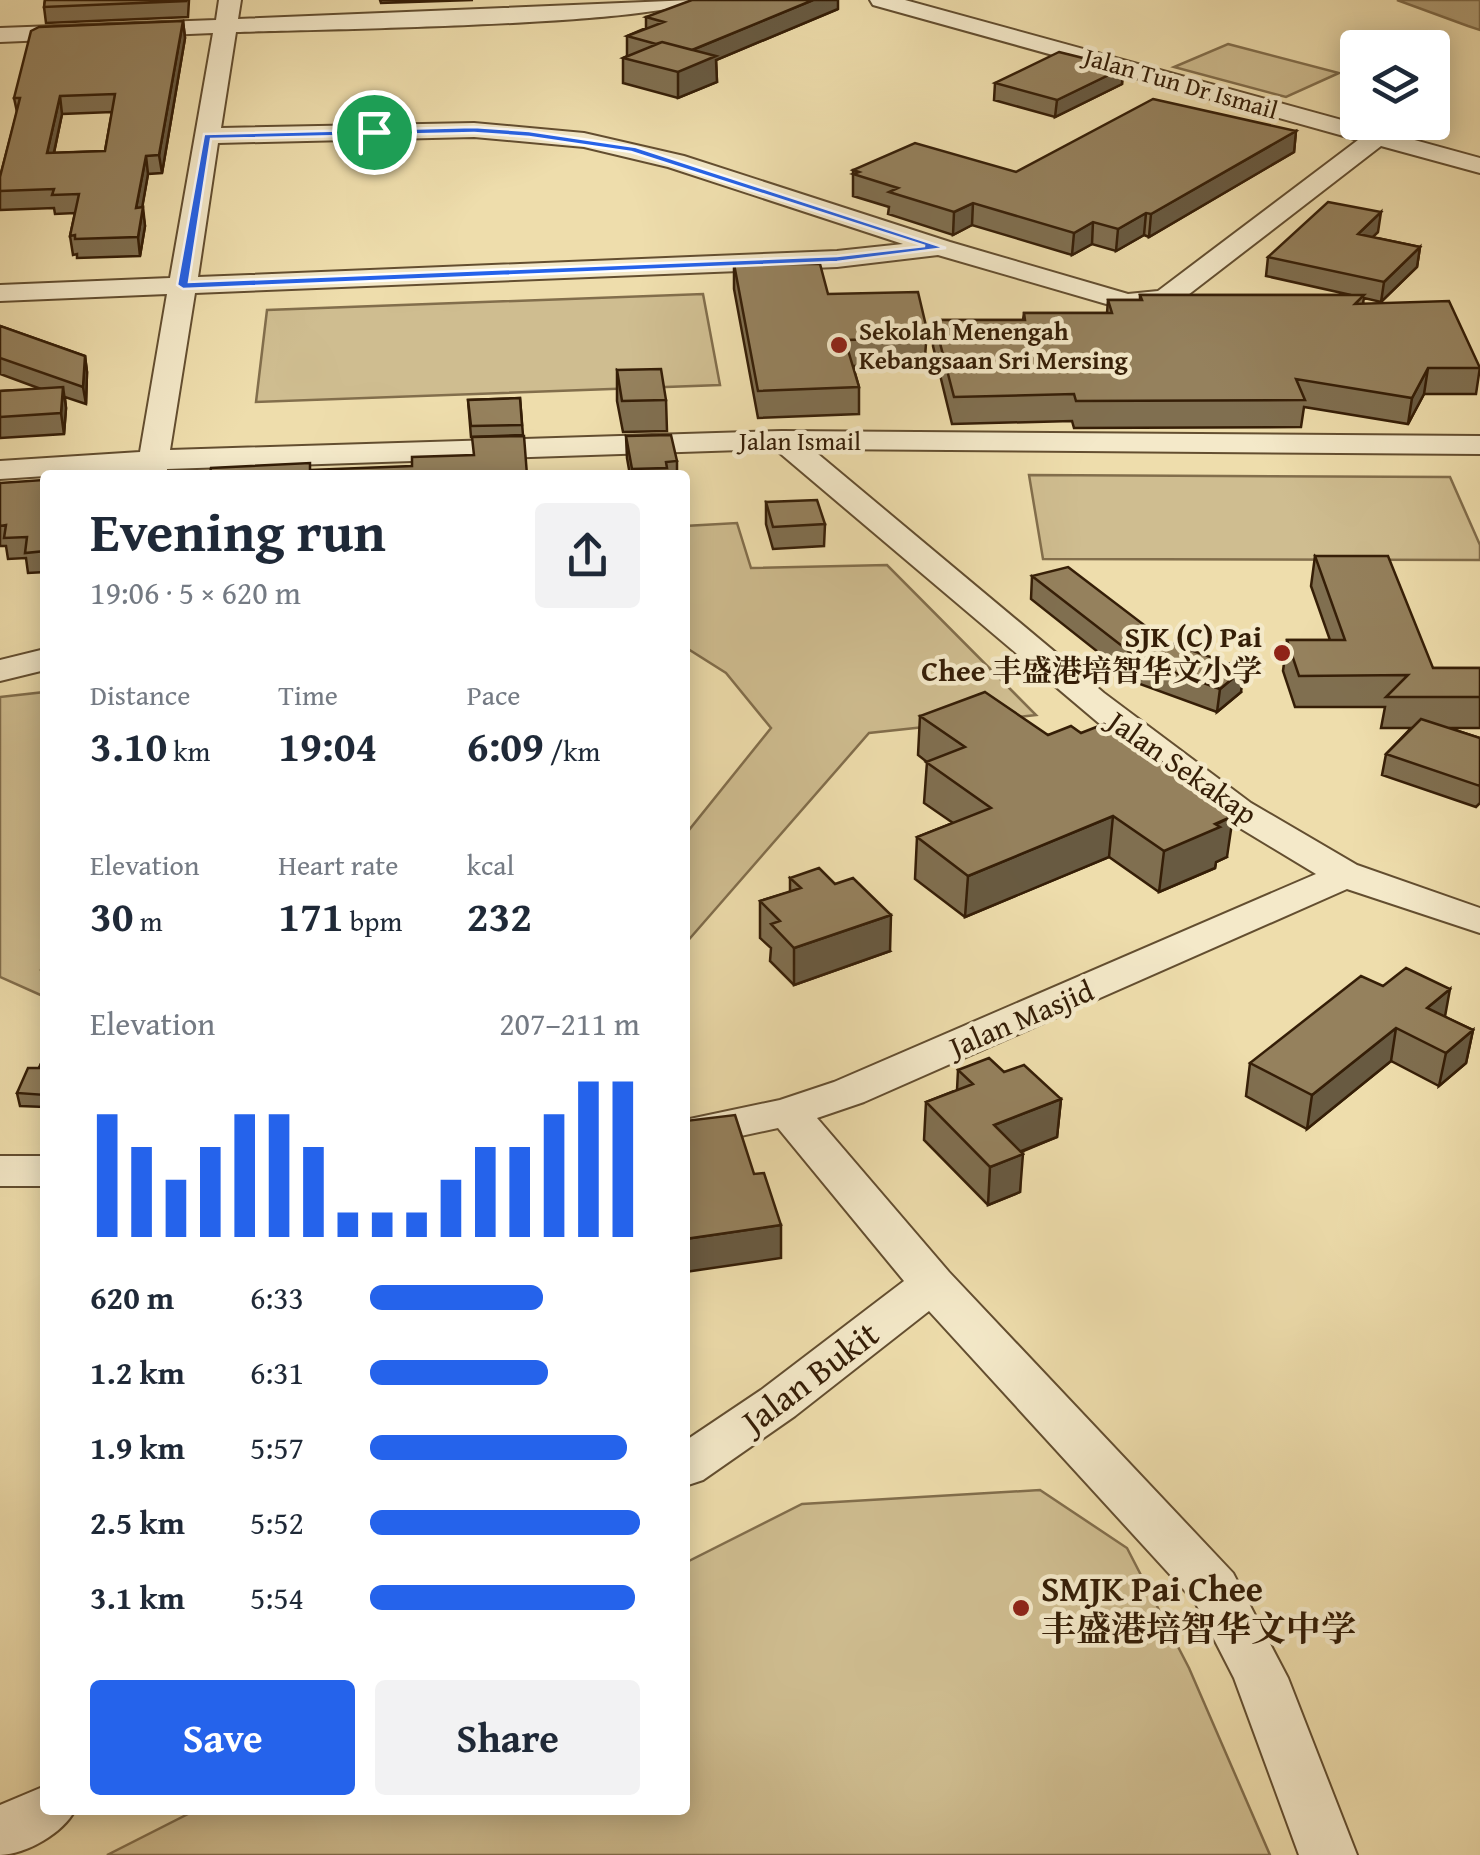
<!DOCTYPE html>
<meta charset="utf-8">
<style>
body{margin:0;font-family:"Gentium Book Plus","Noto Serif SC",serif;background:#f2f2f3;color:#1f2937;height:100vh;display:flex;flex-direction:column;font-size:38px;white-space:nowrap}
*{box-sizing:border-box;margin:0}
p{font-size:32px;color:#747a83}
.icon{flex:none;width:55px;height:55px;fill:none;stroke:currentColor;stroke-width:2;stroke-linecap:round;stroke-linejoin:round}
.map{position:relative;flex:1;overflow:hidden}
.side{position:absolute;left:40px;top:470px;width:650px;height:1345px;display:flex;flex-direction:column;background:#fff;border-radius:10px;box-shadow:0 5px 25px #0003}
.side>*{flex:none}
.fabs{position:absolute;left:1340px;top:30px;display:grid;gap:20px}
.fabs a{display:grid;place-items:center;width:110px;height:110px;border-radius:10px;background:#fff;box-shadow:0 5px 25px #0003;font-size:50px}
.pin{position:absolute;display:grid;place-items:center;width:85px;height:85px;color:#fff;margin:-42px;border:5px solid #fff;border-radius:50%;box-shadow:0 2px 10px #0007}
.round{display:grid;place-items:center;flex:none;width:105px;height:105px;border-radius:10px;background:#f2f2f3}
.head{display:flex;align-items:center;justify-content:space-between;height:170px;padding:0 50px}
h1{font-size:55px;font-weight:600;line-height:75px}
.metrics{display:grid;grid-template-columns:repeat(3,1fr);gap:15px;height:170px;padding:10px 50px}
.metrics div{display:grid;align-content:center}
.metrics b{font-size:42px;font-weight:600}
.metrics small{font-size:28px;font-weight:400}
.metrics p{font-size:28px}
.chart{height:280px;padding:20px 50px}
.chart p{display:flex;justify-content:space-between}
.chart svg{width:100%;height:180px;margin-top:10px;stroke:#2563eb;stroke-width:6}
.action{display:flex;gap:20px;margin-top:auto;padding:20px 50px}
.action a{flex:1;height:115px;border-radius:10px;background:#2563eb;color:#fff;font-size:40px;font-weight:600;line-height:115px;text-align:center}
.action a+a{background:#f2f2f3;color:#1f2937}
ul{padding:0 50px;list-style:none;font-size:32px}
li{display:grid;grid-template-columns:160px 120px 1fr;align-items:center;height:75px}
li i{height:25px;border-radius:12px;background:#2563eb}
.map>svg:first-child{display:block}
</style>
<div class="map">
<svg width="1480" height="1855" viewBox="0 0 1480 1855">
<rect width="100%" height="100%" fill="#eeddac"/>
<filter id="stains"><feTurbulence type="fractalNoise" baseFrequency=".002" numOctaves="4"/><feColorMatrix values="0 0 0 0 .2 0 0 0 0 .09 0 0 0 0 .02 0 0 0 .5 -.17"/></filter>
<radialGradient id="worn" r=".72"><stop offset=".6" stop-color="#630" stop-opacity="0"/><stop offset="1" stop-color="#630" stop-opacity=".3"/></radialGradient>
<!-- green -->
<path fill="#cfbd90" stroke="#826e4c" stroke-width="2.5" d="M 1228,44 L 1339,73 L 1286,97 L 1174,67 Z
M 703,294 L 720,385 L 256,402 L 267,310 Z
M 1029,475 L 1450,477 L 1480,545 L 1480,560 L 1043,559 Z
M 737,523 L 751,568 L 887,565 L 1036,715 L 869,733 L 685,944 L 685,835 L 771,728 L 726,673 L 685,647 L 685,526 Z
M 45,692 L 45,997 L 0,977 L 0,697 Z
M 1040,1490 L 1127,1548 L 1189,1668 L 1270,1855 L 107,1855 L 196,1810 L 685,1810 L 685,1563 L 802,1504 Z"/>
<!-- water -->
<path fill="#af9c74" stroke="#7e6a48" stroke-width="2.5" d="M 1397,0 L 1480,0 L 1480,30 L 1468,26 Z"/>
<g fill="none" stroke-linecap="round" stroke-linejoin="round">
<!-- minor casing -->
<g stroke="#634e30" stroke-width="4">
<path id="minor" d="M 219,0 L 241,0 L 238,19 L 693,0 C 667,25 297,30 236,32 L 221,128 L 474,123 L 584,133 L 684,156 L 950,242 L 1128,294 L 1158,291 L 1358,140 L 873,5 L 870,0 L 905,0 L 1480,158 L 1480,173 L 1381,146 L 1175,305 L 1127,310 L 938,255 L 837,267 L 195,293 L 170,450 L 782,431 L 1480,436 L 1480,454 L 812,449 L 1104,693 L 1251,803 L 1357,865 L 1480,908 L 1480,933 L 1347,889 L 864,1102 L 817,1118 L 949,1272 L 1233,1573 L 1288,1678 L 1357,1855 L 1299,1855 L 1234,1678 L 1195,1602 L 929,1311 L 795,1416 L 703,1480 L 685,1486 L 685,1441 L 761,1390 L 904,1281 L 778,1128 L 685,1148 L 685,1120 L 780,1100 L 834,1082 L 1316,874 L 1225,819 L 1127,747 L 775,449 L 167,469 L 167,475 L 135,475 L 136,470 L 0,479 L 0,461 L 140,452 L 167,294 L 0,301 L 0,285 L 170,278 L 213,33 L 0,42 L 0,28 L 216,20 ZM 474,137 L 584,147 L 668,167 L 903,244 L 837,251 L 198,277 L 218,143 Z
M 45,649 L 45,670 L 0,681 L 0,660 Z
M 0,1156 L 45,1156 L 45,1186 L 0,1186 Z
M 45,1786 L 45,1810 L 75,1810 C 63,1833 27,1854 0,1855 L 0,1805 Z"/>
</g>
<!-- minor -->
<use href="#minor" fill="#f4e9c9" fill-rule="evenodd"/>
</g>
<!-- wall -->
<path fill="#806f50" stroke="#351e07" stroke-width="2.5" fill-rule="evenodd" d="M 45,0 L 189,0 L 188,17 L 46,23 L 44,7 Z
M 380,0 L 473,0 L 381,3 Z
M 838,9 L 716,60 L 717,82 L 678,98 L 623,83 L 623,58 L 627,56 L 627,36 L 646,28 L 646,17 Z
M 183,21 L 185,38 L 162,173 L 148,174 L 142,207 L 145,226 L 140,256 L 77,258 L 77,254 L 73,255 L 70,236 L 75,213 L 55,214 L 54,208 L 0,210 L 0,177 L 17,112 L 14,98 ZM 112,112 L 105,151 L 54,153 L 62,114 Z
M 1123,68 L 1122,84 L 1055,117 L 994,100 L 995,83 Z
M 1296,131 L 1294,152 L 1149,237 L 1144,235 L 1116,251 L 1092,244 L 1072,255 L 972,225 L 953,235 L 888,214 L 889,207 L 853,196 L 853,170 L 1016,172 Z
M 1378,232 L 1372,237 L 1420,247 L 1417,267 L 1381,302 L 1364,298 L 1363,303 L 1480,367 L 1476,394 L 1424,394 L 1408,424 L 1304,407 L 1301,427 L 1074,428 L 1072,421 L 952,424 L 933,346 L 934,320 L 1023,320 L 1024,313 L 1107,313 L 1108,300 L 1140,300 L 1140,295 L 1351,295 L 1266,276 L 1268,257 Z
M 734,264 L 828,294 L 927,330 L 925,357 L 883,357 L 882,366 L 853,366 L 859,387 L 859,414 L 758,418 L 734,289 Z
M 0,326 L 85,356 L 87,372 L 86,404 L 65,397 L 66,408 L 64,434 L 0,438 L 0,391 L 41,389 L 0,374 Z
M 617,370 L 666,400 L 667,431 L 623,432 L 617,401 Z
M 520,398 L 523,435 L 471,437 L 468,400 Z
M 626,436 L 677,461 L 677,475 L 630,475 L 627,458 Z
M 0,483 L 45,492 L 45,572 L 28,573 L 26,558 L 8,559 L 6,546 L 0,546 Z
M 766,502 L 825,524 L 824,546 L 773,549 L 766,524 Z
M 1315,556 L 1433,668 L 1480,668 L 1480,728 L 1449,728 L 1480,738 L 1480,803 L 1476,807 L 1382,775 L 1386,754 L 1411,728 L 1381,728 L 1385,707 L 1295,707 L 1283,671 L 1287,640 L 1330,640 L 1311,586 Z
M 1032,576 L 1165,641 L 1241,692 L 1217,712 L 1137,683 L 1031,599 Z
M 920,716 L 1048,735 L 1081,733 L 1188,787 L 1227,857 L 1216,862 L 1215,868 L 1159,892 L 1109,857 L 965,917 L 915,879 L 917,837 L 953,823 L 924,803 L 927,762 L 918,755 Z
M 790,878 L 890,951 L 794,985 L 770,961 L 771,948 L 760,938 L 760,901 L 790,892 Z
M 45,962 L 45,990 L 41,970 Z
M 1445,1017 L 1473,1030 L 1466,1063 L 1439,1086 L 1391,1061 L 1307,1129 L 1246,1096 L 1250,1063 Z
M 45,1055 L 45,1107 L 20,1106 L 17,1093 L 39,1068 Z
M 958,1070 L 1004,1072 L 1061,1099 L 1057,1137 L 1021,1152 L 1020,1192 L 988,1205 L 924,1140 L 926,1102 L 957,1090 Z"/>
<!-- shaded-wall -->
<path fill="#685a41" stroke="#351e07" stroke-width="2.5" d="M 813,0 L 838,0 L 838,9 L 716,60 L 717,82 L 678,98 L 678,72 L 685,53 Z
M 183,21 L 185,38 L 162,173 L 159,155 Z
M 1123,68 L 1122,84 L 1055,117 L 1057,100 Z
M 60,96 L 62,114 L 50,171 L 47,153 Z
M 1296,131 L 1294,152 L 1149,237 L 1151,214 Z
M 146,156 L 148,174 L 139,226 L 136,208 Z
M 973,203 L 972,225 L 953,235 L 954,212 Z
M 143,207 L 145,226 L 140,256 L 138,237 Z
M 1381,212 L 1378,232 L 1356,254 L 1358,234 Z
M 1146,213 L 1144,235 L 1116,251 L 1118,229 Z
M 1093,222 L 1092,244 L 1072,255 L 1074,233 Z
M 1420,247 L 1417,267 L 1381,302 L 1384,282 Z
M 85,356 L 87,372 L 86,404 L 83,387 Z
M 1428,368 L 1424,394 L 1408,424 L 1412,398 Z
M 63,387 L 66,408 L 64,434 L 61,413 Z
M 1244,669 L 1241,692 L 1217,712 L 1220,689 Z
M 1113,816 L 1109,857 L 965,917 L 968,876 Z
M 1233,816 L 1227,857 L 1216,862 L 1215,868 L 1159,892 L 1164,851 Z
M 891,915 L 890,951 L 794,985 L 794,948 Z
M 1450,989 L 1444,1022 L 1427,1008 Z
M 1396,1028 L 1391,1061 L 1307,1129 L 1312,1095 Z
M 1473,1030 L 1466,1063 L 1439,1086 L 1446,1053 Z
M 1061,1099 L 1057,1137 L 991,1163 L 994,1125 Z
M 1023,1154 L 1020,1192 L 988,1205 L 990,1167 Z
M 781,1225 L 781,1258 L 685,1272 L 685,1239 Z"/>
<!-- building -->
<path fill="#95815d" stroke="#351e07" stroke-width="2.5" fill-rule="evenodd" d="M 45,0 L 186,0 L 186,1 L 44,7 Z
M 692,0 L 813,0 L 692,50 L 662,42 L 656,44 L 627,36 L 664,22 L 646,17 Z
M 183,21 L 159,155 L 146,156 L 136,208 L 143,207 L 138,237 L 75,239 L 75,235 L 70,236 L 79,194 L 52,195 L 54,189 L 0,191 L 0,177 L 20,98 L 14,98 L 31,31 L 39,27 ZM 115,94 L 105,151 L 47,153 L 60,96 Z
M 662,42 L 716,56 L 678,72 L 623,58 Z
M 1059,52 L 1123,68 L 1057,100 L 995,83 Z
M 1153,99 L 1296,131 L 1151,214 L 1146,213 L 1118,229 L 1093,222 L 1074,233 L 973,203 L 954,212 L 889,192 L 898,188 L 853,174 L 859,172 L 853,170 L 915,143 L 1016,172 Z
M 1328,202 L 1381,212 L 1358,234 L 1420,247 L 1384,282 L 1268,257 Z
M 734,264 L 820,264 L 828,294 L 918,292 L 927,330 L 882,331 L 883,339 L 845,340 L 859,387 L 758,391 Z
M 1140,295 L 1364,295 L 1355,304 L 1449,301 L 1480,368 L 1428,368 L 1412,398 L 1296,379 L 1305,400 L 1076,401 L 1074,394 L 954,397 L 934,320 L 1025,320 L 1024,313 L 1112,313 L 1108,300 L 1142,300 Z
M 0,326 L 85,356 L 83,387 L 0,358 Z
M 661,369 L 666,400 L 622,401 L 617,370 Z
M 63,387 L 61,413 L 0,417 L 0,391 Z
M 520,398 L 522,425 L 471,426 L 468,400 Z
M 671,435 L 677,461 L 666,462 L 667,468 L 632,469 L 626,436 Z
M 524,436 L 527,475 L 202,475 L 203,473 L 210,473 L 211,468 L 310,463 L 310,470 L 412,466 L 412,457 L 474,455 L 472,437 Z
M 43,480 L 42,494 L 45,494 L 45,551 L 25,553 L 27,537 L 4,538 L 6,525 L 0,526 L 0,483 Z
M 817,500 L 825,524 L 773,527 L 766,502 Z
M 1315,556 L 1388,556 L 1433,668 L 1480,668 L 1480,697 L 1386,697 L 1408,675 L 1299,676 L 1287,640 L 1345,640 Z
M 1068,567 L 1165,641 L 1244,669 L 1220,689 L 1140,660 L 1032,576 Z
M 985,692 L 1048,735 L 1071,726 L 1081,733 L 1104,724 L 1189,780 L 1183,783 L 1233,816 L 1215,824 L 1220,827 L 1164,851 L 1113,816 L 968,876 L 917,837 L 991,808 L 926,762 L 965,747 L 920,716 Z
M 1421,719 L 1480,738 L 1480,786 L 1386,754 Z
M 819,868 L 835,884 L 853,878 L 891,915 L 794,948 L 771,924 L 780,921 L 760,901 L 801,888 L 790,878 Z
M 1406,968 L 1450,989 L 1427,1008 L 1473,1030 L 1446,1053 L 1396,1028 L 1312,1095 L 1250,1063 L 1361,976 L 1383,986 Z
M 45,1055 L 45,1095 L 17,1093 L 28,1068 L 39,1068 Z
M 989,1058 L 1004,1072 L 1024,1065 L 1061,1099 L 994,1125 L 1023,1154 L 990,1167 L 926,1102 L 973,1084 L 958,1070 Z
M 735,1115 L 754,1174 L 764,1173 L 781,1225 L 685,1239 L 685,1121 Z"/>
<!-- route -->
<path fill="#2563eb" stroke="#fff" stroke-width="2.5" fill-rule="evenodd" d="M 474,127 L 529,131 L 636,147 L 946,248 L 837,262 L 183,289 L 177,285 L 204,134 ZM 474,133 L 529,137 L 631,152 L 925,246 L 837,256 L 189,282 L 211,139 Z"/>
<!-- markers -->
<g fill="#8f2418" stroke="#f4e9c9" stroke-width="4">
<circle cx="839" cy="345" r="10"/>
<circle cx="1282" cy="653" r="10"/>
<circle cx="1021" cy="1608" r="10"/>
</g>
<g text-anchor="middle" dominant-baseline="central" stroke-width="9" stroke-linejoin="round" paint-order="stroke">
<!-- far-street labels -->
<g font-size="25" fill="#351e07" stroke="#f4e9c9">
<text transform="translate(1181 83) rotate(16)">Jalan Tun Dr Ismail</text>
<text x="800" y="441">Jalan Ismail</text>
</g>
<!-- far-poi labels -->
<g font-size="25" font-weight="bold" fill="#351e07" stroke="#f4e9c9" text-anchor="start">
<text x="859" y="331">Sekolah Menengah<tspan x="859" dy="29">Kebangsaan Sri Mersing</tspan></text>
</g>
<!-- poi labels -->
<g font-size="30" font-weight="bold" fill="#351e07" stroke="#f4e9c9" text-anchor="end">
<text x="1262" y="636">SJK (C) Pai<tspan x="1262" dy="34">Chee 丰盛港培智华文小学</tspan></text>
</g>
<!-- street labels -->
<g font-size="30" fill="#351e07" stroke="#f4e9c9">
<text transform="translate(1183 767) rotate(35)">Jalan Sekakap</text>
<text transform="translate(1021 1018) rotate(-23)">Jalan Masjid</text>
</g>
<!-- near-street labels -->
<g font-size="35" fill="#351e07" stroke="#f4e9c9">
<text transform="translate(810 1377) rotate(-37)">Jalan Bukit</text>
</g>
<!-- near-poi labels -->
<g font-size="35" font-weight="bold" fill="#351e07" stroke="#f4e9c9" text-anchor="start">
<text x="1041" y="1588">SMJK Pai Chee<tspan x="1041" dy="40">丰盛港培智华文中学</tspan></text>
</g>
</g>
<rect width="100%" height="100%" filter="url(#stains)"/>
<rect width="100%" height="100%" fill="url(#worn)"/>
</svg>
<div class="fabs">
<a><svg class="icon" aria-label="layers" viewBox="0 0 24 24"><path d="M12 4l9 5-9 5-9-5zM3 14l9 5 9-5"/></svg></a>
</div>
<div class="pin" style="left:374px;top:132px;background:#1e9e55"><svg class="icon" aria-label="arrive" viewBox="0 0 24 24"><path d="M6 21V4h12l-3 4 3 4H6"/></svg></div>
<section class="side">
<div class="head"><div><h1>Evening run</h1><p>19:06 · 5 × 620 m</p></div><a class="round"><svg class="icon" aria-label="share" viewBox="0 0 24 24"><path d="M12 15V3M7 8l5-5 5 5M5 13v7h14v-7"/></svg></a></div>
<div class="metrics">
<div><p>Distance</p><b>3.10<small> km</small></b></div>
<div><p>Time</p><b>19:04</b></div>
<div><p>Pace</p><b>6:09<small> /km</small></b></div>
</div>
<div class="metrics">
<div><p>Elevation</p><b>30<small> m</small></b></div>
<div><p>Heart rate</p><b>171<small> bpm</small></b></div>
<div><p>kcal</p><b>232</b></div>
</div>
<div class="chart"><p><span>Elevation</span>207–211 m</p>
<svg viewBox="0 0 160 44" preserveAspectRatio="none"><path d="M5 44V14M15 44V22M25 44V30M35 44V22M45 44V14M55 44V14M65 44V22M75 44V38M85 44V38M95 44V38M105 44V30M115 44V22M125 44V22M135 44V14M145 44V6M155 44V6"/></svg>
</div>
<ul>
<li><b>620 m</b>6:33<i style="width:64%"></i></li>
<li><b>1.2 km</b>6:31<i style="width:66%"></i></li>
<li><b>1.9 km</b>5:57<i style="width:95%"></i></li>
<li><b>2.5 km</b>5:52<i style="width:100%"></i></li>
<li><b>3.1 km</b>5:54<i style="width:98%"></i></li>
</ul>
<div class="action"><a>Save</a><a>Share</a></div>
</section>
</div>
